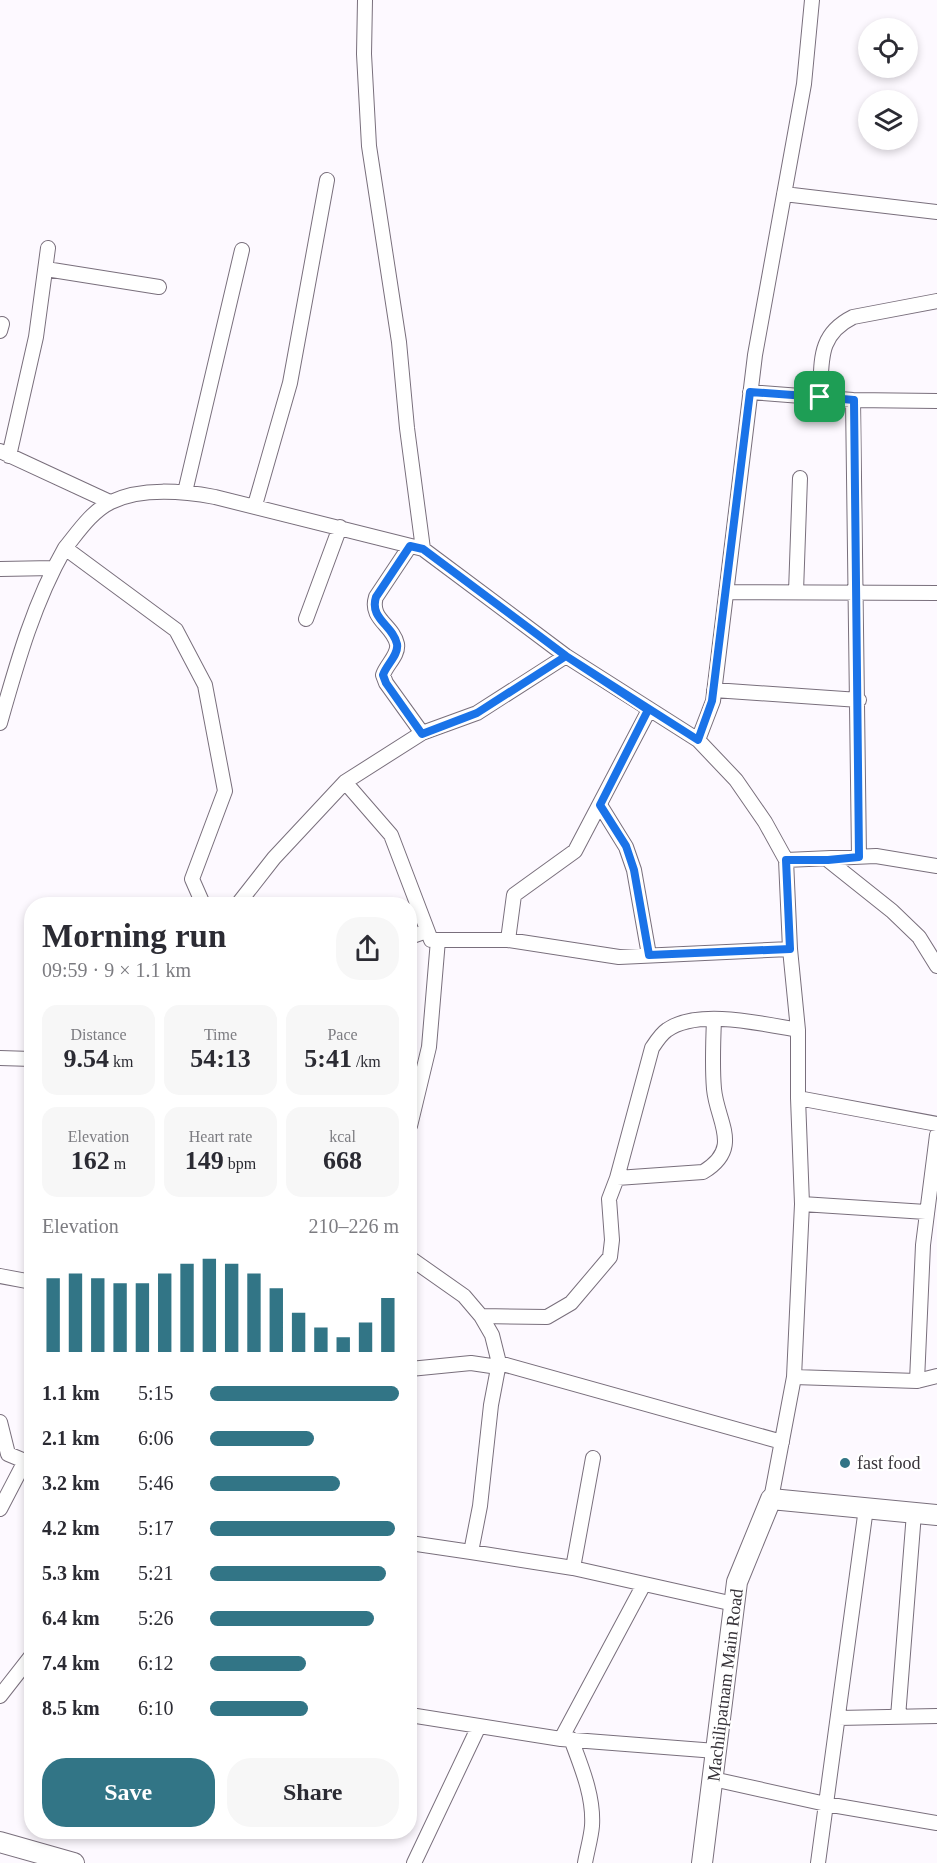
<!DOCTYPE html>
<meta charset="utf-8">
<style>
body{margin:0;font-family:"Times New Roman",serif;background:#f7f7f7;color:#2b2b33;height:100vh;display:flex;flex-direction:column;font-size:22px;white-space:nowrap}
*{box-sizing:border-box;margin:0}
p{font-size:20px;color:#7c7c81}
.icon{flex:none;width:33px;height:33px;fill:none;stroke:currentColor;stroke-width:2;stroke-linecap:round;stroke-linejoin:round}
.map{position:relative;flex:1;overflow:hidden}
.side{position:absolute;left:24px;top:897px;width:393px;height:942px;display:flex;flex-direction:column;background:#fff;border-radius:24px;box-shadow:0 3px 9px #0003}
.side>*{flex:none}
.buttons{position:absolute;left:858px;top:18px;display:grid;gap:12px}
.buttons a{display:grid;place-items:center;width:60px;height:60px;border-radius:50%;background:#fff;box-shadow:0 3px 9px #0003;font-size:30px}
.pin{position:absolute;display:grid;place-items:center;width:51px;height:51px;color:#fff;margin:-26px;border-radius:12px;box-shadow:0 3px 9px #0006}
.round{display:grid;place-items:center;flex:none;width:63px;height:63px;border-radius:24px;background:#f7f7f7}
.head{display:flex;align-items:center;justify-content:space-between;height:102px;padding:0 18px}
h1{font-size:33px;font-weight:600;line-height:45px}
.metrics{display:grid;grid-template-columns:repeat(3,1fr);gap:9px;height:102px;padding:6px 18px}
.metrics div{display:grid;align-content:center;border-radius:15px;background:#f7f7f7;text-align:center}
.metrics b{font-size:26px;font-weight:600}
.metrics small{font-size:16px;font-weight:400}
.metrics p{font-size:16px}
.chart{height:168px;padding:12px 18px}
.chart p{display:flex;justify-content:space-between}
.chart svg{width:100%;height:108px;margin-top:6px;stroke:#327586;stroke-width:6}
.action{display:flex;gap:12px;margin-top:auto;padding:12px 18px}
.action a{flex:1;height:69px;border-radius:24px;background:#327586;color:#fff;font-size:24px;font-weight:600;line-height:69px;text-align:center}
.action a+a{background:#f7f7f7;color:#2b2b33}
ul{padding:0 18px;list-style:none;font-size:20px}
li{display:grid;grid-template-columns:96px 72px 1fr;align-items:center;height:45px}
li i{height:15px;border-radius:8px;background:#327586}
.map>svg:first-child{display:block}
</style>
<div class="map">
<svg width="937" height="1863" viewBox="0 0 937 1863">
<rect width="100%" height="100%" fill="#fdf9ff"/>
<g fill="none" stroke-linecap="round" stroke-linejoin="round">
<!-- street casing -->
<g stroke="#796f7c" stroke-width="16">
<path id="street" d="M 365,0 L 364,54 L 369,146 L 399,342 L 407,428 L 423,549
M 784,194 L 937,212
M 46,269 L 159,287
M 0,331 L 2,324
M 750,392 L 853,400 L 937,401
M 820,397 C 822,362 817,335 853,317 L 937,301
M 853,400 L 859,857
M 0,451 L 110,502
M 9,456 L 36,337 L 48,248
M 185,492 L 242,250
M 255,505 L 290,383 L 327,180
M 410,546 L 376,597 C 369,619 393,625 397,644 C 399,655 386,665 383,675 L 386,683 L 422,733
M 0,569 L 53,568
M 726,592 L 937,593
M 796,592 L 800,478
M 306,619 L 340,527
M 714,690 L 859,700
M 649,710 L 575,851 L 514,895 L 508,940 L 619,957 L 790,949
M 0,723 C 17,663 34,602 65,548
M 698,740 L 713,701 L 755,355 L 804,84 L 812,0
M 600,805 L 626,847 L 634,870 L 649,955
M 786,860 L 876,856 L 937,866
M 828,860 L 892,911 L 919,937 L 937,966
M 203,904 L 192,879 L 225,791 L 205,685 L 176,630 L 65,548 C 78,532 92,511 111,502 C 142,487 182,491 215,497 L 423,549 L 566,656 L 698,740 L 736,780 L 765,822 L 786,860 L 790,949 L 798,1030 L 798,1098 L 802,1204 L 794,1377 L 771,1499
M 238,904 L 274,858 L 345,782
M 410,937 L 427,931
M 508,940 L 431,940 L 391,835 L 345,782 L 422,733 L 477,713 L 566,656
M 0,1058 L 32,1059
M 798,1098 L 937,1124
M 410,1126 L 429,1047 L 438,940
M 617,1178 L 703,1172 C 743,1148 717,1122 714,1089 C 712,1066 713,1043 714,1020
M 802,1204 L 926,1212
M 410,1258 L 464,1296 L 481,1316 L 492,1335 L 499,1363 L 491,1405 L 480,1506 L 471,1552 L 573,1568 L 734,1604
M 0,1276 L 32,1282
M 481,1316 L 547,1317 L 571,1303 L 610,1257 L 612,1240 L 609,1199 L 617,1178 L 652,1048 C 656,1042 661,1034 667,1030 C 698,1008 763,1024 798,1030
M 499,1363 L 782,1442
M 410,1369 L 471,1363 L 498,1367
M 794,1377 L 917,1381 L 937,1376
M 917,1381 L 923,1245 L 937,1135
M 0,1422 L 8,1454 L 32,1464
M 0,1509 L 25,1461
M 410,1543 L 471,1552
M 573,1568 L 593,1458
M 0,1696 L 32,1655
M 410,1715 L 561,1739 L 716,1751
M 898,1717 L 914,1513
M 838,1718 L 937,1716
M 561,1739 L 644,1584
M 571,1739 C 581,1766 594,1796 592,1826 C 591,1838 587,1851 585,1863
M 713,1779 L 826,1804 L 937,1823
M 414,1863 L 479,1726
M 818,1863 L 866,1508"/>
</g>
<!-- secondary casing -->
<g stroke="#796f7c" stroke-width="22">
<path id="secondary" d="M 0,1842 L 74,1863
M 702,1863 L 737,1582 L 771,1499 L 937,1515"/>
</g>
<!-- street -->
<use href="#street" stroke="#fff" stroke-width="14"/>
<!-- secondary -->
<use href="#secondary" stroke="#fff" stroke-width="20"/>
</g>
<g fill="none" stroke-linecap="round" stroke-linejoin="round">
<!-- route casing -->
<g stroke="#fff" stroke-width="12">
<path id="route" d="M 820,397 L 750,392 L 712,701 L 698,740 L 566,656 L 477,713 L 422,734 L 386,683 L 383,675 C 386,665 399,655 397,644 C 393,625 369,619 376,597 L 410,546 L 423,549 L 566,656 L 648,710 L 600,805 L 626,846 L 634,870 L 649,955 L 790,949 L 786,860 L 828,860 L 859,857 L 854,400 L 820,397"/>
</g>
<!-- route -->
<use href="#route" stroke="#1a73e8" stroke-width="8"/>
</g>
<!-- markers -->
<circle fill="#327586" stroke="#fff" stroke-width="2" cx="845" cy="1463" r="6"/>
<g text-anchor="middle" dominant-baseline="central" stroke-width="4.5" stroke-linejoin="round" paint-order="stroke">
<!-- poi labels -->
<g font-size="18" fill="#373339" stroke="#fff" text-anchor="start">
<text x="857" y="1463">fast food</text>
</g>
<!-- street labels -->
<g font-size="18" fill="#373339" stroke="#fff">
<text transform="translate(725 1685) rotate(-83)">Machilipatnam Main Road</text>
</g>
</g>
</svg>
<div class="buttons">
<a><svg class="icon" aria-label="locate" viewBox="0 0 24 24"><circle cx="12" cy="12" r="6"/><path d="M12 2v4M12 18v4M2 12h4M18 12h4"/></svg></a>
<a><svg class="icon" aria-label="layers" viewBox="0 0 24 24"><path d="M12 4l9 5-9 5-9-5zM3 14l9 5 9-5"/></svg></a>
</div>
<div class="pin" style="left:820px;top:397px;background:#1e9e55"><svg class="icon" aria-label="arrive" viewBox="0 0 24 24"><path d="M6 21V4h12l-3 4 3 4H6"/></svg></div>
<section class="side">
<div class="head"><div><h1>Morning run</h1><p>09:59 · 9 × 1.1 km</p></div><a class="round"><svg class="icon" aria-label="share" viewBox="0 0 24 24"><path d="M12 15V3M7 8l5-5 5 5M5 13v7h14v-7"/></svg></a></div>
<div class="metrics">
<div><p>Distance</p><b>9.54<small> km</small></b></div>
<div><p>Time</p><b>54:13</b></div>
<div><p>Pace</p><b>5:41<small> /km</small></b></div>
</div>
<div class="metrics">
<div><p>Elevation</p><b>162<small> m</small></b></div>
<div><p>Heart rate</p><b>149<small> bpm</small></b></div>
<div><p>kcal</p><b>668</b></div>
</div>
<div class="chart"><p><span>Elevation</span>210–226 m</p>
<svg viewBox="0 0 160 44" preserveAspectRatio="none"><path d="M5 44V14M15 44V12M25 44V14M35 44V16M45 44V16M55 44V12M65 44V8M75 44V6M85 44V8M95 44V12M105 44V18M115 44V28M125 44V34M135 44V38M145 44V32M155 44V22"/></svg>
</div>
<ul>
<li><b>1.1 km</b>5:15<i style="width:100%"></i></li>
<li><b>2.1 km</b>6:06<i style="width:55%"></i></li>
<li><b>3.2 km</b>5:46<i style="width:69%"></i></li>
<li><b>4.2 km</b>5:17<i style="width:98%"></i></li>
<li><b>5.3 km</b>5:21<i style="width:93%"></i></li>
<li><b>6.4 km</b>5:26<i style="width:87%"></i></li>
<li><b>7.4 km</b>6:12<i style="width:51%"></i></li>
<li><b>8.5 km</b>6:10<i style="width:52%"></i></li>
</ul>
<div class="action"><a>Save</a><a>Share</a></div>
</section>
</div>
